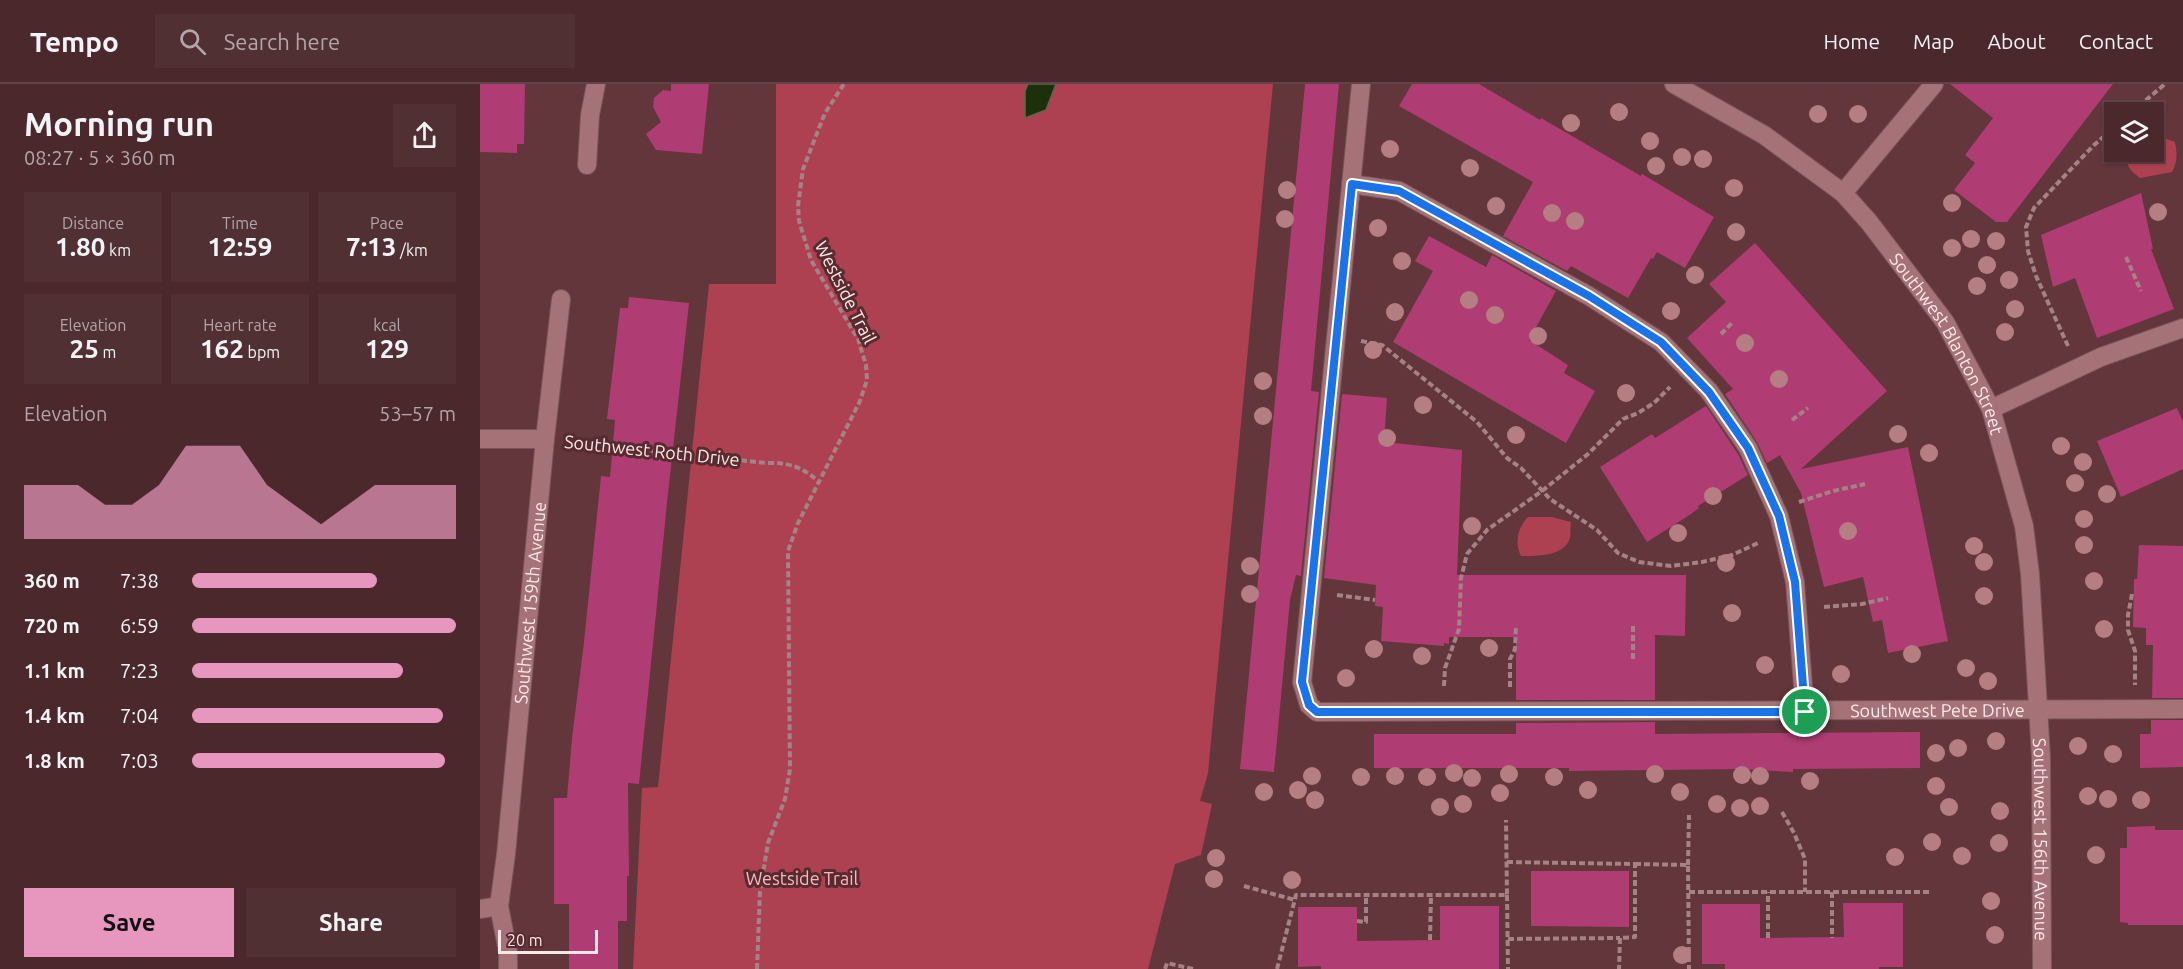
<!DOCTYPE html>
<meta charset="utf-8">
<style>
body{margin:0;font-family:Ubuntu,sans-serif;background:#513034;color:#f1f3f6;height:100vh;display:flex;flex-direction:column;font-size:22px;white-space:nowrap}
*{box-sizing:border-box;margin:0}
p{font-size:20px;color:#b2a6a9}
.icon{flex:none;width:33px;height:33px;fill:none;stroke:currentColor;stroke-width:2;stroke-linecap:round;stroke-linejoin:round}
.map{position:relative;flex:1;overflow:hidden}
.panel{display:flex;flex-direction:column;background:#4a282c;width:480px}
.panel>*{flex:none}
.controls{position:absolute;left:1624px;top:18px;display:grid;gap:12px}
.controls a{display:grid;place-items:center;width:60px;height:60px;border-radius:0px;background:#4a282c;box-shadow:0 2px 4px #0004,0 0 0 2px #614448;font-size:30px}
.scale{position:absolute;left:18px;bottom:15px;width:100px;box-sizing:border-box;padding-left:6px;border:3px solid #fee7e8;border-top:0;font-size:16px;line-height:21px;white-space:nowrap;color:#fee7e8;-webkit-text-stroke:4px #572b30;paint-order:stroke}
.pin{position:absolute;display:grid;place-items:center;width:51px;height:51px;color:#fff;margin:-26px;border:3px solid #fff;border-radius:50%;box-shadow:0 2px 6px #0007}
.round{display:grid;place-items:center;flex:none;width:63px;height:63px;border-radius:0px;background:#513034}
.head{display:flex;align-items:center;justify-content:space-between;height:102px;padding:0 24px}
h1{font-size:33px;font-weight:700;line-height:45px}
.figures{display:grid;grid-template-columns:repeat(3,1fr);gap:9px;height:102px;padding:6px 24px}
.figures div{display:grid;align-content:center;border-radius:0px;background:#513034;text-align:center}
.figures b{font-size:26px;font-weight:700}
.figures small{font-size:16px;font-weight:400}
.figures p{font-size:16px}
.chart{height:168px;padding:12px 24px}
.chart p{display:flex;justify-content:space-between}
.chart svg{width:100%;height:108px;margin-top:6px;fill:#e797bd;opacity:.7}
.cta{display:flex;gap:12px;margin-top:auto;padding:12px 24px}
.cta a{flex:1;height:69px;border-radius:0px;background:#e797bd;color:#111;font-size:24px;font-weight:700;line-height:69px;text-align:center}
.cta a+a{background:#513034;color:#f1f3f6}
ul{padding:0 24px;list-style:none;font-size:20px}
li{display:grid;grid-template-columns:96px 72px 1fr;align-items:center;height:45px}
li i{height:15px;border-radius:8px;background:#e797bd}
header{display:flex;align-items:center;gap:36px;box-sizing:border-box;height:84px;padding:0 30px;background:#4a282c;border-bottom:2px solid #614448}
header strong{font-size:28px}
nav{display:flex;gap:33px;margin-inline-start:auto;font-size:21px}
.search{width:420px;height:54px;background:#513034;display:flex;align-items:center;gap:15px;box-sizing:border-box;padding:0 21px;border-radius:0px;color:#b2a6a9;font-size:22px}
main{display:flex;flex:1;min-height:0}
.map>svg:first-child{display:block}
</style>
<header>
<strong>Tempo</strong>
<div class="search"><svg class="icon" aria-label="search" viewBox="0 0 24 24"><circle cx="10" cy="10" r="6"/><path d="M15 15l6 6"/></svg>Search here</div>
<nav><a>Home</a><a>Map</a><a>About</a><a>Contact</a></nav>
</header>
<main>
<section class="panel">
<div class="head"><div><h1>Morning run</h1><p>08:27 · 5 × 360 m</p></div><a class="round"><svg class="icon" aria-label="share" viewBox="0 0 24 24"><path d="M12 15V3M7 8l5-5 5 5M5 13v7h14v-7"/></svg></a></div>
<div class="figures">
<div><p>Distance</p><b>1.80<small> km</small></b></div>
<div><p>Time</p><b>12:59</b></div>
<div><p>Pace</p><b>7:13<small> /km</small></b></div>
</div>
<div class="figures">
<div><p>Elevation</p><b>25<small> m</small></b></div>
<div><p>Heart rate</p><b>162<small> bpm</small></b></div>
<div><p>kcal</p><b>129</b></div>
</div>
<div class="chart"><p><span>Elevation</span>53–57 m</p>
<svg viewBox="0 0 160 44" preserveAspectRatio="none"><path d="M0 44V22L10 22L20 22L30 30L40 30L50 22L60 6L70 6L80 6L90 22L100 30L110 38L120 30L130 22L140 22L150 22L160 22V44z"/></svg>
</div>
<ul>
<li><b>360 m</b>7:38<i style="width:70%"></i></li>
<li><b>720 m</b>6:59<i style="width:100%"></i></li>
<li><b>1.1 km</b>7:23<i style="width:80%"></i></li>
<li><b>1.4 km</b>7:04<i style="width:95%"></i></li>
<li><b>1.8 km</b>7:03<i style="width:96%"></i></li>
</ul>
<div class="cta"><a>Save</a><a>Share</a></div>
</section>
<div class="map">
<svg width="1703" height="885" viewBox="0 0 1703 885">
<rect width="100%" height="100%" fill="#62363a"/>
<!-- green -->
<path fill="#ad4051" d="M 296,0 L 793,0 L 728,689 L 720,717 L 732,720 L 721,771 L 695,780 L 668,885 L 153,885 L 162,704 L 178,703 L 229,200 L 296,200 Z
M 1674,50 L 1695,58 C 1697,69 1698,77 1692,88 L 1660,94 C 1649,86 1646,81 1645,68 L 1674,68 Z
M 1048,433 L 1072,433 L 1091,438 C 1090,443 1091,449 1090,454 C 1084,473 1056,472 1041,472 C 1034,459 1038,443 1048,433 Z"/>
<!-- water -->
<path fill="#1c300c" stroke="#60674e" stroke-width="1.5" d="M 548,0 L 576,0 L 566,26 L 545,34 L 545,7 Z"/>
<!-- building -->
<path fill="#b03c74" d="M 0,0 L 45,0 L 44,60 L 37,60 L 37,69 L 0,68 Z
M 191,0 L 229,0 L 222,70 L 176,66 L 166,50 L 181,38 L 173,23 L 174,14 L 183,6 L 191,7 Z
M 825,0 L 859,0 L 831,307 L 839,308 L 821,492 L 816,491 L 810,516 L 794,688 L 760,685 Z
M 932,0 L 999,0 L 1060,36 L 1061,34 L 1161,92 L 1162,90 L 1234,133 L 1205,184 L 1177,168 L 1173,175 L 1171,174 L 1148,214 L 1091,182 L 1087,187 L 1023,152 L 1053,98 L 919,22 Z
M 1470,0 L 1633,0 L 1527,138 L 1516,138 L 1474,106 L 1495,79 L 1485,71 L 1513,34 Z
M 1661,109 L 1673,165 L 1671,165 L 1694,225 L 1617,254 L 1595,194 L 1573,203 L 1561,151 Z
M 949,152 L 1006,183 L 1012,171 L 1076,207 L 1049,256 L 1088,281 L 1084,289 L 1115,307 L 1086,359 L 913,258 L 953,187 L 935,177 Z
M 1275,159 L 1407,307 L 1321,385 L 1428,363 L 1468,557 L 1408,569 L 1402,536 L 1393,538 L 1383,493 L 1344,503 L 1321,409 L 1300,371 L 1287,379 L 1277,358 L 1245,310 L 1253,305 L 1207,254 L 1246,218 L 1229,200 Z
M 149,213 L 209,219 L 187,419 L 159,700 L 148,699 L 149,792 L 147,792 L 147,837 L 138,837 L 138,885 L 89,885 L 89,820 L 74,820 L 74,714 L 87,714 L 92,654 L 104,558 L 121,392 L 130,393 L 135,336 L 127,335 L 140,224 L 148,224 Z
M 862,310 L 907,314 L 904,358 L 982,366 L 977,491 L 1206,491 L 1205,552 L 1175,551 L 1175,616 L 1036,616 L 1036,553 L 969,553 L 969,560 L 964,559 L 964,562 L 901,557 L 903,523 L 895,522 L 896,501 L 844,494 Z
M 1226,322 L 1258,370 L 1268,391 L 1218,422 L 1219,424 L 1211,430 L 1167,458 L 1120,383 L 1172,350 L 1175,354 Z
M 1697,324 L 1703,338 L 1703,385 L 1641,413 L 1617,357 Z
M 1659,461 L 1703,462 L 1703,614 L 1672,614 L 1673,561 L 1666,561 L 1666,544 L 1653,543 L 1654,495 L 1657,495 Z
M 1671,636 L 1703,636 L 1703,683 L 1660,684 L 1660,650 L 1671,650 Z
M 1175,638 L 1175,650 L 1440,648 L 1440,684 L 1313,685 L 1313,688 L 1261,685 L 1089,687 L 1089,684 L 894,684 L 894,650 L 1036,650 L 1036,639 Z
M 1675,742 L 1675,746 L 1703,746 L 1703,841 L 1648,841 L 1648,839 L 1640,838 L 1640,764 L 1647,764 L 1647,743 Z
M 1051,787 L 1149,787 L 1149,843 L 1051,842 Z
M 1363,819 L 1423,819 L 1423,883 L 1399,883 L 1399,885 L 1245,885 L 1245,880 L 1222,880 L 1222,820 L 1280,820 L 1280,854 L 1364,853 Z
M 960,822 L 1019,822 L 1019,885 L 841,885 L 841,882 L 818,883 L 818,823 L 877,823 L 877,857 L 960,856 Z"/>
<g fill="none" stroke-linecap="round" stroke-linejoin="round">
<!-- lane casing -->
<g stroke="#795559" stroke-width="20">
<path id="lane" d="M 19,822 L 28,868 L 28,885"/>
</g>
<!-- street casing -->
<g stroke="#795559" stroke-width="20">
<g id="street">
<path id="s1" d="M 881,0 L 822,598 L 829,621 L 837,628 L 1703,625"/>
<path id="s2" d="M 1194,0 L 1284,51 L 1363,109 L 1389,138 L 1465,238 L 1511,325 L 1544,442 L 1550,490 L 1561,673 L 1562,885"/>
<path d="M 107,81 L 110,31 L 116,0"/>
<path d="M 871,100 L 919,107 L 1109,212 L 1181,258 L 1229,307 L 1268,364 L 1299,432 L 1315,498 L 1325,628"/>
<path d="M 1363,109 L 1454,0"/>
<path d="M 1511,325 L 1621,273 L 1703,244"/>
<path d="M 0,355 L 65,355"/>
<path id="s3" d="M 0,825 L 19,822 L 26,770 L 65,355 L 81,215"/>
</g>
</g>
<!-- path -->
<path stroke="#a58285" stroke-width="4" stroke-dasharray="6 3" stroke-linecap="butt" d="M 1652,28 L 1685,0
M 1646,173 L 1661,207
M 1241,250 L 1252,239
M 881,257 L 902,261 L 997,338 L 1027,374 L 1041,384 L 1070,415 L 1117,446 L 1138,469 L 1159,478 L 1191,482 L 1222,478 L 1252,471 L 1278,459
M 1588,262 L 1556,192 L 1548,167 L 1546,143 L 1554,124 L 1614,61 L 1635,43
M 1312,336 L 1328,324
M 91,358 L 286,379 C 308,378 322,383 338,397
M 1319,418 L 1353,407 L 1385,400
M 1652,510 L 1648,531 L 1648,546 L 1655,567 L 1655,601
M 857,511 L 895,516
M 1344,523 L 1382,520 L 1408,514
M 1153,542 L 1153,576
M 964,602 L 965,584 L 979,545 L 981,494 L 987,470 L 1007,446 L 1062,407 L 1108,370 L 1143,335 L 1158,329 L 1174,319 L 1190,303
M 1030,603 L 1030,575 L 1035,565 L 1036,542
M 1302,728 L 1314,749 L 1325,775 L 1325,808
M 1027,778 L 1155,780 L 1155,853 L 1140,854 L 1139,885
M 1155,780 L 1208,781 L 1209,885
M 1208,781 L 1209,731
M 764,802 L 815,816
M 1209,808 L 1452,808
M 1352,808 L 1352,854
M 1027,811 L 1028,885
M 877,837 L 886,838 L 886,811
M 1288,854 L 1288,808
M 1028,855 L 1140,854
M 950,856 L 951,811
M 277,885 L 280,807 L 288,759 L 305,715 L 310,685 L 308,467 L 318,439 L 380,317 L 387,296 L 386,281 L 378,255 L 331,176 L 319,137 L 318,122 L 323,85 L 345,29 L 364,0
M 685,885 L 687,879 L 713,885
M 797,885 L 816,811 L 1027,811 L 1026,736"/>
<!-- lane -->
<use href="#lane" stroke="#a57377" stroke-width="18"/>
<!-- street -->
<use href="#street" stroke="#a57377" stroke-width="18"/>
</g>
<!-- trees -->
<g fill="#b57e82">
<circle cx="1139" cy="28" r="9"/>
<circle cx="1338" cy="30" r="9"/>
<circle cx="1378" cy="30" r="9"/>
<circle cx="1091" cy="39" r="9"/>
<circle cx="1170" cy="57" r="9"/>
<circle cx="910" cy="65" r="9"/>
<circle cx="1202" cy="73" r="9"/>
<circle cx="1223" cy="75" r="9"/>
<circle cx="1176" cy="82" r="9"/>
<circle cx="990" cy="84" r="9"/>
<circle cx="1254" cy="104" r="9"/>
<circle cx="807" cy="106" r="9"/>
<circle cx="1472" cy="119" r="9"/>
<circle cx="1016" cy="122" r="9"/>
<circle cx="1678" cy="128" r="9"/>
<circle cx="1072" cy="129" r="9"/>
<circle cx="805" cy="135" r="9"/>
<circle cx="1095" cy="137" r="9"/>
<circle cx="898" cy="144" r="9"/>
<circle cx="1256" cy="148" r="9"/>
<circle cx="1491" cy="155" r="9"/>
<circle cx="1516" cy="157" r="9"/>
<circle cx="1472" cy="164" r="9"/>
<circle cx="922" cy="177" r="9"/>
<circle cx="1507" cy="181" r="9"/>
<circle cx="1215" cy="191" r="9"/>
<circle cx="1529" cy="196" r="9"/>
<circle cx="1497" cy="202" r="9"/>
<circle cx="989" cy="216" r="9"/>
<circle cx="1535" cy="225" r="9"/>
<circle cx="1191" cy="227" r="9"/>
<circle cx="915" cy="228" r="9"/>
<circle cx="1015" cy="231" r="9"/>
<circle cx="1525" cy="248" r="9"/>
<circle cx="1058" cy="252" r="9"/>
<circle cx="1265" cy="259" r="9"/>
<circle cx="893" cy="266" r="9"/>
<circle cx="1299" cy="295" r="9"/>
<circle cx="783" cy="297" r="9"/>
<circle cx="1146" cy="309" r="9"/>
<circle cx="943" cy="321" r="9"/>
<circle cx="783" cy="332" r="9"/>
<circle cx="1418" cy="350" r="9"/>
<circle cx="1036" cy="351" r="9"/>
<circle cx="907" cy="354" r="9"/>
<circle cx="1581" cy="362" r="9"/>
<circle cx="1449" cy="369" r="9"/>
<circle cx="1603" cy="378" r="9"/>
<circle cx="1595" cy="399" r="9"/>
<circle cx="1627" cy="410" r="9"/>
<circle cx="1233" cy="412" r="9"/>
<circle cx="1604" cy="435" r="9"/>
<circle cx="992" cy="442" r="9"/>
<circle cx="1368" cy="447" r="9"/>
<circle cx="1198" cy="449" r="9"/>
<circle cx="1604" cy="461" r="9"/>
<circle cx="1494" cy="462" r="9"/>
<circle cx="1504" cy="478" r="9"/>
<circle cx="1246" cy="479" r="9"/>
<circle cx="770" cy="482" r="9"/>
<circle cx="1614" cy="497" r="9"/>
<circle cx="770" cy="510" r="9"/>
<circle cx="1504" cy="512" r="9"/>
<circle cx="1252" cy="529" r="9"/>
<circle cx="1624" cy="545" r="9"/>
<circle cx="1009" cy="564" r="9"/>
<circle cx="894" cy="565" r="9"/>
<circle cx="1432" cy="570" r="9"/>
<circle cx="942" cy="572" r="9"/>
<circle cx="1285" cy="581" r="9"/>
<circle cx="1486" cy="584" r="9"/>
<circle cx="1361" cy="590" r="9"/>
<circle cx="866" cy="594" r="9"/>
<circle cx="1508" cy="597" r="9"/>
<circle cx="1516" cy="657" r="9"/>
<circle cx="1598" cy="662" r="9"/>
<circle cx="1478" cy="664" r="9"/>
<circle cx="1456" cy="669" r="9"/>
<circle cx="1633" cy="670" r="9"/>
<circle cx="974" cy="689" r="9"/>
<circle cx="1029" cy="690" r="9"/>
<circle cx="1175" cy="690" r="9"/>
<circle cx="1262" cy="691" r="9"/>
<circle cx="832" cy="692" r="9"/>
<circle cx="915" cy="692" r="9"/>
<circle cx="1280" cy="692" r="9"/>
<circle cx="881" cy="693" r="9"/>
<circle cx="947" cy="693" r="9"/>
<circle cx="1074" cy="693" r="9"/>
<circle cx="992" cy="694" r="9"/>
<circle cx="1330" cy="697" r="9"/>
<circle cx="1456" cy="702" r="9"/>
<circle cx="818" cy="706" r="9"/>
<circle cx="1108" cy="706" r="9"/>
<circle cx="784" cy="708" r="9"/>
<circle cx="1200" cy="708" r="9"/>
<circle cx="1020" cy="709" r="9"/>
<circle cx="1608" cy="712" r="9"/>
<circle cx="1628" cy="715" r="9"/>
<circle cx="835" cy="716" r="9"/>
<circle cx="1661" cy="716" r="9"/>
<circle cx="983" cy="720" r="9"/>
<circle cx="1237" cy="720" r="9"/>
<circle cx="1280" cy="722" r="9"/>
<circle cx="960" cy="723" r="9"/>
<circle cx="1469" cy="723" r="9"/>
<circle cx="1260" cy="724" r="9"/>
<circle cx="1520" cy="727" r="9"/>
<circle cx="1452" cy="758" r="9"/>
<circle cx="1519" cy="759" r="9"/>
<circle cx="1616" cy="771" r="9"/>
<circle cx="1482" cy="772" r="9"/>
<circle cx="1415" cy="773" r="9"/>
<circle cx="736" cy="774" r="9"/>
<circle cx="734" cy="795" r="9"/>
<circle cx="812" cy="796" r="9"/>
<circle cx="1511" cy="817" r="9"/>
<circle cx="1515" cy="851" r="9"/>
<circle cx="1202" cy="871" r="9"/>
</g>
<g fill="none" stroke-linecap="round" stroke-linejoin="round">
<!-- route casing -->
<g stroke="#fff" stroke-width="12">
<path id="route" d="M 872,100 L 919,107 L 1109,212 L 1181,258 L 1229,308 L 1268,364 L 1299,432 L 1315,498 L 1325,628 L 837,628 L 829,621 L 822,598 Z"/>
</g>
<!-- route -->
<use href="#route" stroke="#1a73e8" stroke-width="8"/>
</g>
<g text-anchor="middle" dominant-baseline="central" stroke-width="6" stroke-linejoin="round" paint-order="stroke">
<!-- street labels -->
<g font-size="18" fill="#fee7e8" stroke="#572b30">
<text transform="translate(366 208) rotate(63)">Westside Trail</text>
<text stroke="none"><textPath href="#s2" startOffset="386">Southwest Blanton Street</textPath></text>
<text transform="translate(172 366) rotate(6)">Southwest Roth Drive</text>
<text stroke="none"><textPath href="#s3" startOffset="324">Southwest 159th Avenue</textPath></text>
<text stroke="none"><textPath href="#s1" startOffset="1256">Southwest Pete Drive</textPath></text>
<text stroke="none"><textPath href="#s2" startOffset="900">Southwest 156th Avenue</textPath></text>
</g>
<!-- park labels -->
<g font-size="18" fill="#f9b8bd" stroke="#572b30">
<text x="322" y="794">Westside Trail</text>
</g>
</g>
</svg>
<div class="controls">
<a><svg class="icon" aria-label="layers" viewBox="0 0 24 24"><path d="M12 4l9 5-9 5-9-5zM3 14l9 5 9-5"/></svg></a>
</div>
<div class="scale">20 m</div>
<div class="pin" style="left:1325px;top:628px;background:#1e9e55"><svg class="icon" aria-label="arrive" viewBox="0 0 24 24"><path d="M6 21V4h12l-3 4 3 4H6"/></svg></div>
</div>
</main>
